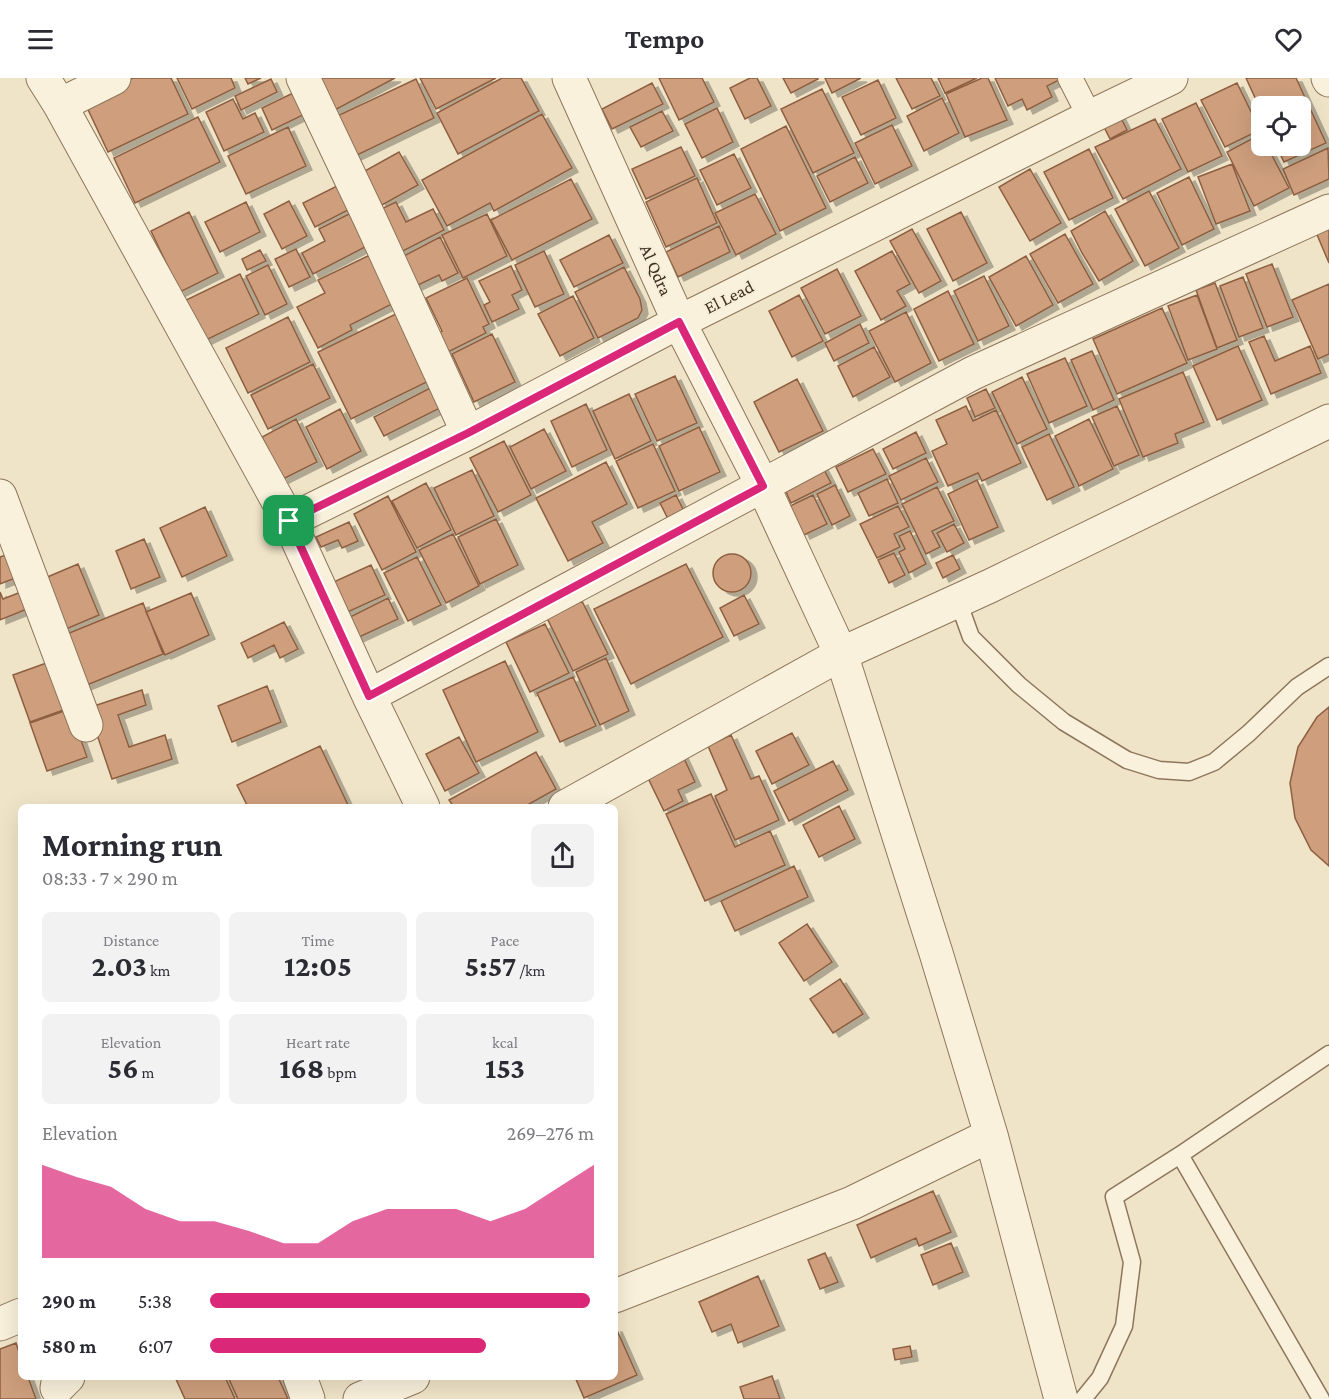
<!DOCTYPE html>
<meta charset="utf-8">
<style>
body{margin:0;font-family:"Crimson Pro",serif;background:#f2f2f3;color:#2b2b33;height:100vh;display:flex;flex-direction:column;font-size:22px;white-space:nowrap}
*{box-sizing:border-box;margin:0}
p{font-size:20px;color:#7c7c81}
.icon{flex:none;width:33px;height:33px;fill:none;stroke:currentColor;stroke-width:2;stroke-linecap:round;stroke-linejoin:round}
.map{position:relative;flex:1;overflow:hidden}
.side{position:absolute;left:18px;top:726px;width:600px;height:576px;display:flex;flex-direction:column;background:#fff;border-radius:9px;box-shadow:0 6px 24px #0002}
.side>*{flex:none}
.buttons{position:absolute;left:1251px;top:18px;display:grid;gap:12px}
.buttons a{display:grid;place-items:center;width:60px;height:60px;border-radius:9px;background:#fff;box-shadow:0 6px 24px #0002;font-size:30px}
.pin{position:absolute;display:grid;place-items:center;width:51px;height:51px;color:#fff;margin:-26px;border-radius:12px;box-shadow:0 3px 9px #0006}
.round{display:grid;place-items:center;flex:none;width:63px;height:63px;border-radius:9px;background:#f2f2f3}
.headline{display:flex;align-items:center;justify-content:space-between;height:102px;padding:0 24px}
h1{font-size:33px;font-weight:700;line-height:45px}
.metrics{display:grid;grid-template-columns:repeat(3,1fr);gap:9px;height:102px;padding:6px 24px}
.metrics div{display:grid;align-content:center;border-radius:9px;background:#f2f2f3;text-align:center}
.metrics b{font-size:30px;font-weight:700}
.metrics small{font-size:16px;font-weight:400}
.metrics p{font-size:16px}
.chart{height:168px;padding:12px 24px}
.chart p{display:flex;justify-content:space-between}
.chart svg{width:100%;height:108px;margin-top:6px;fill:#db2777;opacity:.7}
ul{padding:0 24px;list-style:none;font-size:20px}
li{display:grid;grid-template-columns:96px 72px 1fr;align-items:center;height:45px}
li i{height:15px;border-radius:8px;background:#db2777}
header{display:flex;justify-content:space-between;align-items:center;height:78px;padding:0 24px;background:#fff;font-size:27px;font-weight:700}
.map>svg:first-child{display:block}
</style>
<header><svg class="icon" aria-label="menu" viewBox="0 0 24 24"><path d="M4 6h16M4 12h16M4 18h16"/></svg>Tempo<svg class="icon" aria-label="heart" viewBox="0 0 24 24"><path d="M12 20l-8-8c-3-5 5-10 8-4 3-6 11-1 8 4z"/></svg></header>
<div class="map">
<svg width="1329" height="1321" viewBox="0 0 1329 1321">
<defs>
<filter id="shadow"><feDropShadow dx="6" dy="4" stdDeviation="0" flood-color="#0004"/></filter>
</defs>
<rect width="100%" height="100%" fill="#f0e4c8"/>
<!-- building -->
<path fill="#cf9f7d" stroke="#8d5f41" stroke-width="1.5" filter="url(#shadow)" d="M 133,0 L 171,0 L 188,36 L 108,74 L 84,23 Z
M 177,0 L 231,0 L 235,10 L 192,31 Z
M 245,0 L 261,0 L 248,6 Z
M 314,0 L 395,0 L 331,34 Z
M 420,0 L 496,0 L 436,31 Z
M 502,0 L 521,0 L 539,33 L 458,76 L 437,35 Z
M 659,0 L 702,0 L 714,24 L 679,42 Z
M 750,0 L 757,0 L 771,28 L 745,41 L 730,10 Z
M 783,0 L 818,0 L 818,1 L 791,15 Z
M 825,0 L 861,0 L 832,15 Z
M 896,0 L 931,0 L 940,18 L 912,31 Z
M 938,0 L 977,0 L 945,15 Z
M 982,0 L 988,0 L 1007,42 L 965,59 L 946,16 Z
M 995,0 L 1058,0 L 1059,2 L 1047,8 L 1052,19 L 1027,32 L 1022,21 L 1008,28 Z
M 1246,0 L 1296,0 L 1326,65 L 1284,84 L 1276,68 L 1300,68 L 1300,28 L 1262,28 L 1262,35 Z
M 271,1 L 277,14 L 241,32 L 235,18 Z
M 416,1 L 434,40 L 353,79 L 335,39 Z
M 878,2 L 896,40 L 861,57 L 842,19 Z
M 652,5 L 663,26 L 612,51 L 602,31 Z
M 1237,5 L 1260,52 L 1225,69 L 1201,22 Z
M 822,11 L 854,75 L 813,95 L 781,31 Z
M 293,15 L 303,37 L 272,52 L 262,30 Z
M 942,20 L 959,55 L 924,73 L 907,38 Z
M 233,21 L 243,41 L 255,35 L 264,54 L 224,73 L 206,34 Z
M 1196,25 L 1222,78 L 1188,94 L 1162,41 Z
M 717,30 L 733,64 L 702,80 L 685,46 Z
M 1117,32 L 1127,52 L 1110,61 L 1100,41 Z
M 662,33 L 673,53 L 641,69 L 630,49 Z
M 542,36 L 572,90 L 494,133 L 490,125 L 447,148 L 422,102 Z
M 198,39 L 220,84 L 135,125 L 114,80 Z
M 1155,41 L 1181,91 L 1123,121 L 1095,69 Z
M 892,47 L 912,88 L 875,106 L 855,65 Z
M 786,48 L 826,130 L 780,153 L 741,71 Z
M 288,49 L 306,88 L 246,116 L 228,78 Z
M 1261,56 L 1262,68 L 1267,68 L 1289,110 L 1254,128 L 1227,74 Z
M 681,69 L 695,98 L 646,121 L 632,91 Z
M 1328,70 L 1329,101 L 1294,117 L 1283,91 Z
M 1089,71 L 1113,120 L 1069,142 L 1044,94 Z
M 399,74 L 418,107 L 382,127 L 363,94 Z
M 734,76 L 751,110 L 717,127 L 700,92 Z
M 855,79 L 868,105 L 830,124 L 817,98 Z
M 1232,86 L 1250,133 L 1216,146 L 1198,99 Z
M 1030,91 L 1061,145 L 1030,163 L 999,109 Z
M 1189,99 L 1214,151 L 1182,167 L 1157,115 Z
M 697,100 L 717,145 L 666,169 L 646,124 Z
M 571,101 L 592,141 L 512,182 L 491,142 Z
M 339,107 L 350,131 L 315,149 L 303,125 Z
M 1149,113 L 1179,170 L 1145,188 L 1115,131 Z
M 755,116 L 776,156 L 736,177 L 715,135 Z
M 289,123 L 307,158 L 282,171 L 264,136 Z
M 246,124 L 260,154 L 220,174 L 205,144 Z
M 396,124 L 406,144 L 433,131 L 444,152 L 399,175 L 379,132 Z
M 1105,133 L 1133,183 L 1099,203 L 1082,175 L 1071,153 Z
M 189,134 L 218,195 L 180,214 L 151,153 Z
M 353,134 L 369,167 L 313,196 L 302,175 L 325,163 L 319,151 Z
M 961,134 L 987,185 L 953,203 L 927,151 Z
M 487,136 L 507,178 L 463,200 L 442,157 Z
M 1329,147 L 1329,185 L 1315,152 Z
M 719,148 L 730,174 L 678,199 L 666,174 Z
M 912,151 L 941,203 L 919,215 L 890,163 Z
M 1065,156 L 1093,206 L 1058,225 L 1030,176 Z
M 609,157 L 623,185 L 574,209 L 560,182 Z
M 440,159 L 458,195 L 442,203 L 439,197 L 416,208 L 402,179 Z
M 296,171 L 310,199 L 289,209 L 275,181 Z
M 260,172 L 266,183 L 247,192 L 242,181 Z
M 544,173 L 564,216 L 535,229 L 515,187 Z
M 892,173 L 910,206 L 897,213 L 906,228 L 881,242 L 855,193 Z
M 374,175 L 398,223 L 350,247 L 352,252 L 318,270 L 297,229 L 325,215 L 318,202 Z
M 1026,178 L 1053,227 L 1016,248 L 989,199 Z
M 1272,186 L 1293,239 L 1267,249 L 1246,196 Z
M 268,187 L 287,226 L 265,237 L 246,198 Z
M 511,188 L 522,212 L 512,217 L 519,231 L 492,244 L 484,227 L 490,224 L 479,203 Z
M 624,189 L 640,221 L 642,232 L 638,240 L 598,260 L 575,214 Z
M 837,191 L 861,238 L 825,256 L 801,210 Z
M 240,196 L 259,236 L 202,264 L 182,224 Z
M 984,198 L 1009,248 L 978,263 L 954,213 Z
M 1243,199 L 1263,250 L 1239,259 L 1220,208 Z
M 467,200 L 489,246 L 483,249 L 486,255 L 444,276 L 434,256 L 442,253 L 426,220 Z
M 1215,205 L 1237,262 L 1217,270 L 1196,212 Z
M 1329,206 L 1329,276 L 1318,281 L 1292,222 Z
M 948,213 L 974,266 L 939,283 L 914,231 Z
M 799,217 L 823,263 L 792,279 L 769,233 Z
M 1197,217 L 1217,271 L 1188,282 L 1168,228 Z
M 573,218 L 594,260 L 560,278 L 538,236 Z
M 1162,230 L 1187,285 L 1117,316 L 1093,261 Z
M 402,233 L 435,300 L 351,341 L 318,274 Z
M 906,234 L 931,285 L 895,304 L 869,253 Z
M 288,239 L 310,284 L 248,315 L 226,270 Z
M 860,246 L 869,265 L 834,283 L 825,265 Z
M 492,256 L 515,304 L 474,324 L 452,276 Z
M 1264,258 L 1275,283 L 1310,268 L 1321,295 L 1271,316 L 1249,264 Z
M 1238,268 L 1262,322 L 1217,342 L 1193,288 Z
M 874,269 L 890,299 L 853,319 L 838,288 Z
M 1092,273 L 1114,322 L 1093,332 L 1071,282 Z
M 1065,280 L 1087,328 L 1049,345 L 1027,296 Z
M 313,286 L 330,320 L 268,351 L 251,317 Z
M 1183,294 L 1204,344 L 1175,356 L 1178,365 L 1143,379 L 1119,321 Z
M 675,298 L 697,345 L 657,363 L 635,316 Z
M 1022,299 L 1047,351 L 1017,366 L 992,314 Z
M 797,301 L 823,353 L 779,374 L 754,324 Z
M 436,307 L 446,327 L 384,358 L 374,339 Z
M 986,311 L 995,330 L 975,339 L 967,320 Z
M 629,316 L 651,363 L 615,381 L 593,333 Z
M 586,326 L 607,372 L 572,389 L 551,343 Z
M 966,328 L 973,343 L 996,332 L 1021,385 L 982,403 L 978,395 L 948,408 L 932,373 L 947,366 L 936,342 Z
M 1117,328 L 1139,377 L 1114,388 L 1092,339 Z
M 340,331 L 361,373 L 327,391 L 306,349 Z
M 296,341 L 317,384 L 283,401 L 262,359 Z
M 1089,341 L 1113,391 L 1079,408 L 1055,358 Z
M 699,349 L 720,394 L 679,413 L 659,368 Z
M 544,351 L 566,393 L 531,411 L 510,369 Z
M 916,354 L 926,375 L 893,391 L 883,371 Z
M 1049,356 L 1074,409 L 1047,422 L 1022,369 Z
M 504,363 L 531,417 L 498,434 L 470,380 Z
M 653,366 L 675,413 L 638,430 L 616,383 Z
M 873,371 L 886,396 L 848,414 L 836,389 Z
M 926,380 L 938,404 L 901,422 L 889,398 Z
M 606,384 L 627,426 L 592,444 L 603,465 L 568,483 L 536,420 Z
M 821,386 L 831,405 L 791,425 L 782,405 Z
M 472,392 L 494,438 L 456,457 L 434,410 Z
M 887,401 L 898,425 L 869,438 L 858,415 Z
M 977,402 L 998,449 L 969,462 L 948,416 Z
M 426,405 L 451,452 L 417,470 L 392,423 Z
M 835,407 L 850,438 L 832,447 L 817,416 Z
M 937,409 L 954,443 L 932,453 L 940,469 L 926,476 L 902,426 Z
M 676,417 L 687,439 L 671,447 L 660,425 Z
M 813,417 L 827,446 L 804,457 L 790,428 Z
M 388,418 L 416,474 L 382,492 L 354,436 Z
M 898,428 L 909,449 L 894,456 L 900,469 L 877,480 L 860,446 Z
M 205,429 L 227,478 L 182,499 L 160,450 Z
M 496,441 L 518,487 L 480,506 L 458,459 Z
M 349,444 L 358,463 L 342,470 L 338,462 L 321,469 L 316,459 Z
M 954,446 L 964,465 L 947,474 L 937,455 Z
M 910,453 L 926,486 L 909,495 L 899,474 L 905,471 L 899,458 Z
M 453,456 L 479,508 L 446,525 L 419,472 Z
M 144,461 L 160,499 L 131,511 L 116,473 Z
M 14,474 L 23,497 L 0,506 L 0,479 Z
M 894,475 L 905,497 L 889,505 L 878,482 Z
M713 495a19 19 0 1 1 38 0a19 19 0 1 1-38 0Z
M 953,477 L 960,491 L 943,500 L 936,485 Z
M 417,479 L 441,527 L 408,543 L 384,495 Z
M 78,486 L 99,537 L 59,554 L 38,503 Z
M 686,486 L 723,559 L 631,606 L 594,531 Z
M 371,487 L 385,517 L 341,537 L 327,507 Z
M 26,512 L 32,529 L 0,542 L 0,514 L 3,521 Z
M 191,515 L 209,557 L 165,577 L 146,534 Z
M 744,517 L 759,546 L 734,558 L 720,530 Z
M 388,520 L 398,541 L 357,560 L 348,540 Z
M 582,523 L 608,576 L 573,593 L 547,540 Z
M 143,525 L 163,576 L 82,609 L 62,558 Z
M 284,544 L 298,571 L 280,580 L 274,567 L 248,580 L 241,565 Z
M 545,546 L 569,595 L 530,614 L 506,564 Z
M 606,580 L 629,633 L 600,647 L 576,594 Z
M 52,583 L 69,630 L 30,644 L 13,597 Z
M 505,583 L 538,654 L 476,684 L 443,612 Z
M 573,599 L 596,648 L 560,664 L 537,615 Z
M 267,608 L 281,644 L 232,664 L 218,628 Z
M 142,612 L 146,627 L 118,637 L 129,669 L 165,657 L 172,681 L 112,701 L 88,630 Z
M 1329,629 L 1329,788 L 1311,772 L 1295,740 L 1290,705 L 1298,669 L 1317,639 Z
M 70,631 L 87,679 L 47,693 L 30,645 Z
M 792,655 L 809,687 L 772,706 L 756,673 Z
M 731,657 L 751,701 L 759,698 L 779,742 L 735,762 L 715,718 L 727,712 L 708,668 Z
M 459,659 L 479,695 L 445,713 L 426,676 Z
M 320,668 L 349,729 L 248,729 L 237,707 Z
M 536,674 L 556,711 L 524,729 L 454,729 L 449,722 Z
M 682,676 L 695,704 L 678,712 L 683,723 L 664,733 L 645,694 Z
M 833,683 L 848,712 L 789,743 L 774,713 Z
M 711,716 L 735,769 L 770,753 L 785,787 L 705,823 L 666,736 Z
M 839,728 L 855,761 L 819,779 L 803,747 Z
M 794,788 L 808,819 L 735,853 L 721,823 Z
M 807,846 L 832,884 L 804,903 L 779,865 Z
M 840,901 L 863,936 L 833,955 L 810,921 Z
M 933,1113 L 951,1154 L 919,1168 L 916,1160 L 871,1180 L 857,1147 Z
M 951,1165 L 963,1194 L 933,1207 L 921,1177 Z
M 825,1175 L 838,1204 L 820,1211 L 808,1182 Z
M 758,1198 L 779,1248 L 738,1265 L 731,1246 L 712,1254 L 699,1224 Z
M 615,1250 L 616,1250 L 637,1297 L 584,1320 L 575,1299 L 615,1299 Z
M 16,1265 L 21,1280 L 21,1299 L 28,1299 L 36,1321 L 0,1321 L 0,1271 Z
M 910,1268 L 912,1279 L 895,1282 L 893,1271 Z
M 772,1298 L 780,1321 L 744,1321 L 740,1309 Z
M 175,1299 L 225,1299 L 235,1321 L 185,1321 Z
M 228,1299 L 278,1299 L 288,1321 L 238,1321 Z"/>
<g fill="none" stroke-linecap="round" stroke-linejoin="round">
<!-- service casing -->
<g stroke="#8d765c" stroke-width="19">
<path id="service" d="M 958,523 L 971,559 L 1019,607 L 1064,644 L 1127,682 L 1159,692 L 1189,694 L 1214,684 L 1249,655 L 1297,609 L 1329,588
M 1083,1321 L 1100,1300 L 1124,1248 L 1132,1184 L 1114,1119 L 1180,1077
M 1321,1321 L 1180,1077 L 1329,976"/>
</g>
<!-- pedestrian casing -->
<g stroke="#8d765c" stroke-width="26">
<path id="pedestrian" d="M 1070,0 L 1090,39"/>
</g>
<!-- minor casing -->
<g stroke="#8d765c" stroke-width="35">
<path id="minor" d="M 43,0 L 60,27 L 289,443 L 369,618 L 423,729
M 303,0 L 370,141 L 468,355
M 569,0 L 679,244 L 763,408 L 841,576 L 936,875 L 991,1057 L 1061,1321
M 1328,0 L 1329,2
M 60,27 L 114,0
M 0,418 L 86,647
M 289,443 L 468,355 L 679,244 L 1090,39 L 1171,0
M 369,618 L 973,295 L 1329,133
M 565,729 L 841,576 L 990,508 L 1329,343
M 615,1218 L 852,1125 L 991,1057
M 0,1246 L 21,1237
M 59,1299 L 57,1310 L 68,1299
M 300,1299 L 308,1321
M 360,1321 L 413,1299"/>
</g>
<!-- service -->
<use href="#service" stroke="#faf1dc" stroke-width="16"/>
<!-- pedestrian -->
<use href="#pedestrian" stroke="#faf1dc" stroke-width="24"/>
<!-- minor -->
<use href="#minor" stroke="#faf1dc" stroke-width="33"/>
</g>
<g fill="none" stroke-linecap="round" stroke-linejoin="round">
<!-- route casing -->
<g stroke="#fff" stroke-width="12">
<path id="route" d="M 679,244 L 763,408 L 369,618 L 289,443 L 468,355 Z"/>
</g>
<!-- route -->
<use href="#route" stroke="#db2777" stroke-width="8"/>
</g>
<g text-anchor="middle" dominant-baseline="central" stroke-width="4.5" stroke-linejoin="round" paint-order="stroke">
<!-- street labels -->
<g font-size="18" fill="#3d2e20" stroke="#f7eed8">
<text transform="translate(656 192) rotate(66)">Al Qdra</text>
<text transform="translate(729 219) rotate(-27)">El Lead</text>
</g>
</g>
</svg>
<div class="buttons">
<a><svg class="icon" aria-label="locate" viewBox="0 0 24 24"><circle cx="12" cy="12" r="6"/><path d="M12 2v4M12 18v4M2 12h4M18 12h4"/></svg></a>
</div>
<div class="pin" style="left:289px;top:443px;background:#1e9e55"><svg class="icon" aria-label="arrive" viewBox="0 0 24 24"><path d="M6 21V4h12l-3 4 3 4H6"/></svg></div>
<section class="side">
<div class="headline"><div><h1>Morning run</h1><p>08:33 · 7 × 290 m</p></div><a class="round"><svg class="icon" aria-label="share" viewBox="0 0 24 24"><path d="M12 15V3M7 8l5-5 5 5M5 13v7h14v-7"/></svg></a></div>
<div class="metrics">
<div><p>Distance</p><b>2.03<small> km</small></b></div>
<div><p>Time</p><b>12:05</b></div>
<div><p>Pace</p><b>5:57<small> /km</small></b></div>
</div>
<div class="metrics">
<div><p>Elevation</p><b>56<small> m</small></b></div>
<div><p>Heart rate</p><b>168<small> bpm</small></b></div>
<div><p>kcal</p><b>153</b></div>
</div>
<div class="chart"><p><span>Elevation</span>269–276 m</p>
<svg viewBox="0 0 160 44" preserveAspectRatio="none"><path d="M0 44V6L10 11L20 15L30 24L40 29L50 29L60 33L70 38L80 38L90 29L100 24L110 24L120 24L130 29L140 24L150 15L160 6V44z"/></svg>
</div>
<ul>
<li><b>290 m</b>5:38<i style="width:99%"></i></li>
<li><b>580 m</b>6:07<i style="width:72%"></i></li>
</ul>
</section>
</div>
